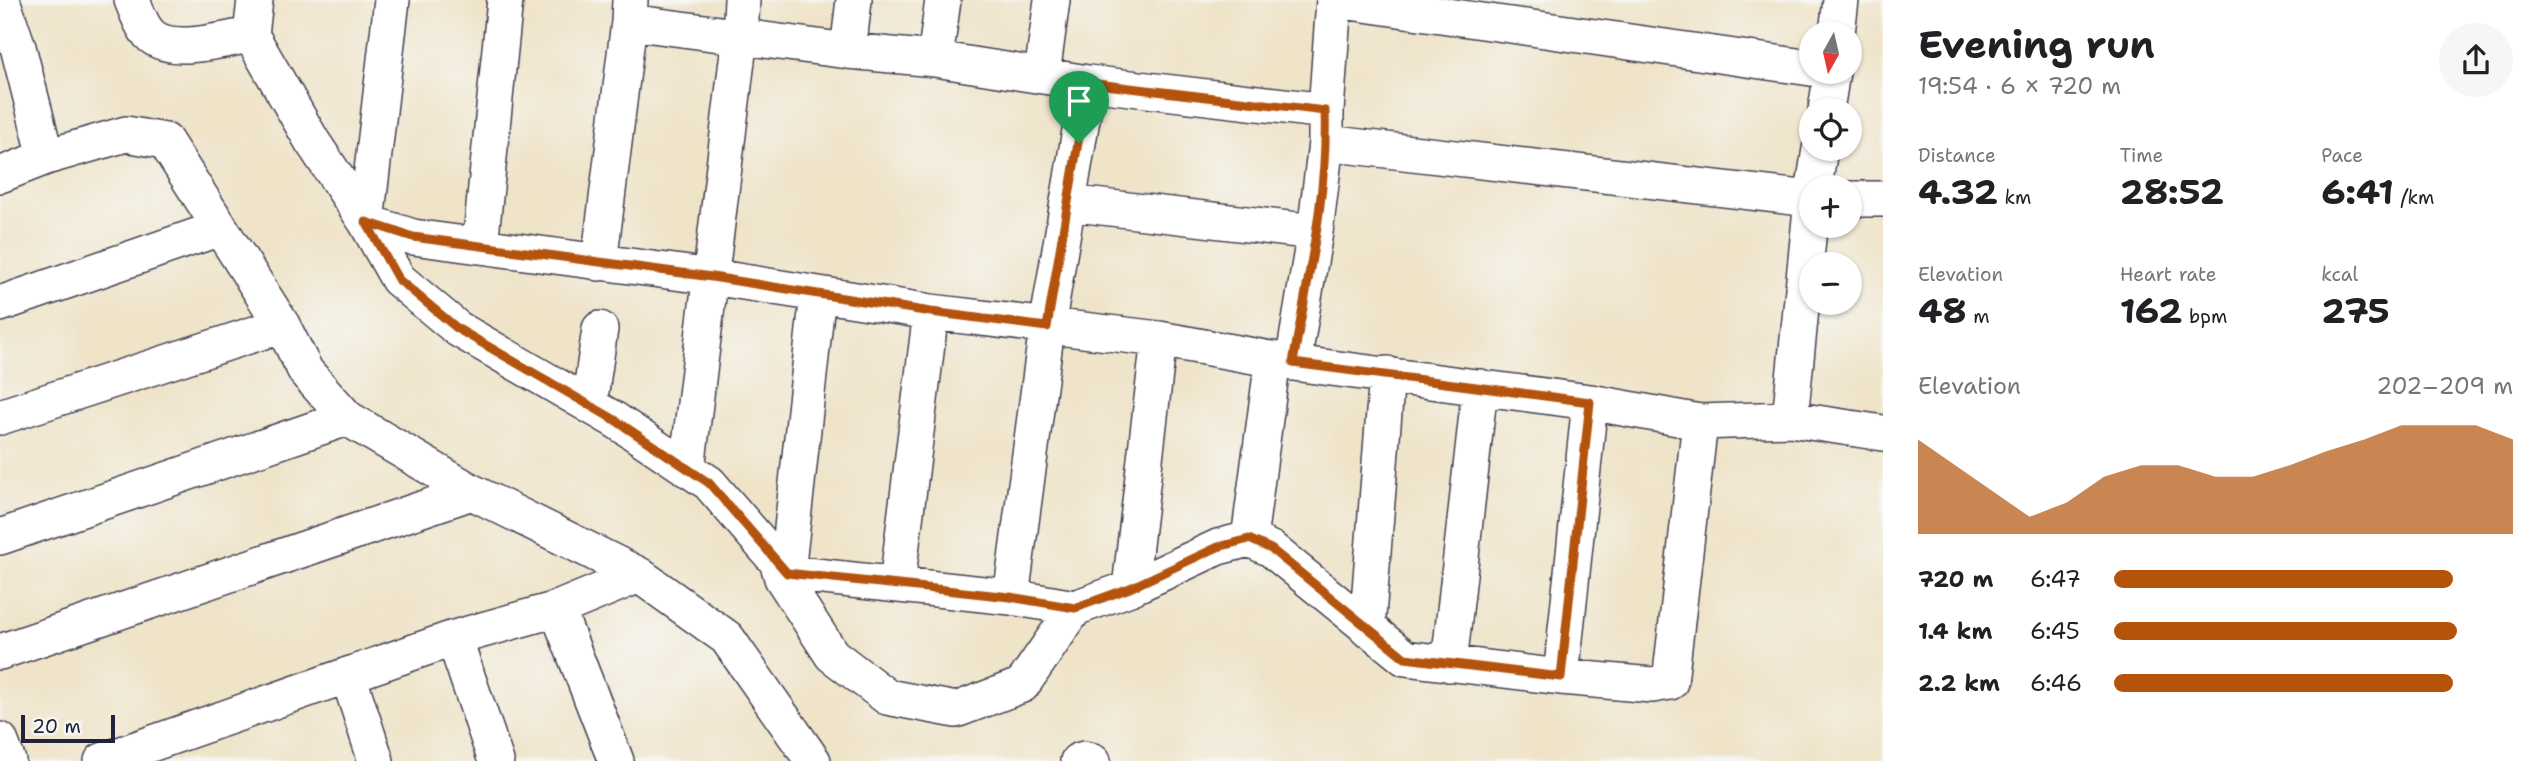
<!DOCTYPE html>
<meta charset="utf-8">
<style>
body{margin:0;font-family:"Shantell Sans",sans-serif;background:#f6f6f6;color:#202124;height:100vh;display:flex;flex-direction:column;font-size:26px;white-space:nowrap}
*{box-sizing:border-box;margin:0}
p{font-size:23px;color:#757577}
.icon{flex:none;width:38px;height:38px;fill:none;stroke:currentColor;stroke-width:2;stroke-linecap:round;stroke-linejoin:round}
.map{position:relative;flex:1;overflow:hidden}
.side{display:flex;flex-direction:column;background:#fff;width:665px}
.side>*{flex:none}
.needle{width:46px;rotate:188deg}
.controls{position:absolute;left:1799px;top:21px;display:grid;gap:14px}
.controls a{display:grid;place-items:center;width:63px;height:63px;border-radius:50%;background:#fff;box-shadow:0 2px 5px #0004;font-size:35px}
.scale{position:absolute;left:21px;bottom:18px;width:94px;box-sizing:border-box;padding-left:7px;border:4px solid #22223b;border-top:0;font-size:19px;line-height:24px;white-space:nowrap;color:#22223b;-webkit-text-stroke:5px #f6f6f2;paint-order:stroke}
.pin{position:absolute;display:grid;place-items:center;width:60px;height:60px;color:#fff;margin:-72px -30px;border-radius:50% 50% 50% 0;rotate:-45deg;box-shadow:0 0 7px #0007}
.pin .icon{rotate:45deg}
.round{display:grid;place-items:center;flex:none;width:74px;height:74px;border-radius:37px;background:#f6f6f6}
.head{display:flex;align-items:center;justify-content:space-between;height:119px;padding:0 35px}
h1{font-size:38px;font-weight:700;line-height:52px}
.figures{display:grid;grid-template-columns:repeat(3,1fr);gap:10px;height:119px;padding:7px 35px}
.figures div{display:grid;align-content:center}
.figures b{font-size:35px;font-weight:700}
.figures small{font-size:19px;font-weight:400}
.figures p{font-size:19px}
.chart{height:196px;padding:14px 35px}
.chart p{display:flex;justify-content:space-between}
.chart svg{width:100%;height:126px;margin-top:7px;fill:#b45309;opacity:.7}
ul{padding:0 35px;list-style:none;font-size:23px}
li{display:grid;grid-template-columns:112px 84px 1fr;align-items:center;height:52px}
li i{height:18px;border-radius:9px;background:#b45309}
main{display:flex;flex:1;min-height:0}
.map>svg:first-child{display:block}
</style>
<main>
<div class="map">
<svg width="1883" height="761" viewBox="0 0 1883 761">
<rect width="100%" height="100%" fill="#f6f6f2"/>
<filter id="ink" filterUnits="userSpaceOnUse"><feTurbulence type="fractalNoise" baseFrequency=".0143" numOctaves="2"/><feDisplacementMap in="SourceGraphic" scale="14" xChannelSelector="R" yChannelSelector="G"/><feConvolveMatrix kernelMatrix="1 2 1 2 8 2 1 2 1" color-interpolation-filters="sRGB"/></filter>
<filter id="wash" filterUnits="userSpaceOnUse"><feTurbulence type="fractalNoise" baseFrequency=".00686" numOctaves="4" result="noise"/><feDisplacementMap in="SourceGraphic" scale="28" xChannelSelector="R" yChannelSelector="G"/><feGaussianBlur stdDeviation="1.57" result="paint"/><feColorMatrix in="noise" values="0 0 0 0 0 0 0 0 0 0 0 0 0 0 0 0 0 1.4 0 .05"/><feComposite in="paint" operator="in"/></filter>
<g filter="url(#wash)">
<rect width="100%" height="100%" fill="#efe3c8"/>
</g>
<g filter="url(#ink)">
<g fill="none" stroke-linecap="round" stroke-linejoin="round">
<!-- minor casing -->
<g stroke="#413f50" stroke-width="38">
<path id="minor" d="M 2,0 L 18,47 L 46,157
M 132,0 C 136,10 140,22 146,30 C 164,58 223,39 251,35
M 255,0 L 251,35 L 312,141 L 366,222 L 413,237 L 712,277 L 931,312 L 1159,339 L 1293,363 L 1590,402 L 1700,422 L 1790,419 L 1883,433
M 392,0 L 366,222 L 398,279 L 458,329 L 615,420 L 709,483 L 787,573 L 1011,597 L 1075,608 L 1130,588 L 1218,547 L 1249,539
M 1336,0 L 1811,68
M 629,22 L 848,51 L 935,59 L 1088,83 L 1326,111
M 1837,33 L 1841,0
M 848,51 L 854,0
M 935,59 L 943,0
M 1042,75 L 1052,0
M 1826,110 L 1832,72
M 1326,143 L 1811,199
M 0,175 L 46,157 L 126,134 L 165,141 L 282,325 L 306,372 L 347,418 L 472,492 L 639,575 L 727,638 L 813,761
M 1814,187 L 1820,149
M 1850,199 L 1883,199
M 1068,203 L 1315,232
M 480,246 L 505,0
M 599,263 L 629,22 L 630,0
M 0,304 L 220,228
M 1273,359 L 1249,539 L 1271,549 L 1405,658 L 1561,677 L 1652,685 L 1670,682 L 1700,422
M 1293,363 L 1315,232 L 1326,143 L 1326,111 L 1334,0
M 589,405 L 600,329
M 0,417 L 282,325
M 1790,419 L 1811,209
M 687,469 L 740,36 L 742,0
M 0,537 L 347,418
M 778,564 L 782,578 L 832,655 L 887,697 L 956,710 L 1022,685 L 1075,608
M 787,573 L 818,294
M 897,584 L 931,312
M 1130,588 L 1159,339
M 1011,597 L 1047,327 L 1088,83
M 557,609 L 616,761
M 1367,629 L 1387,374
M 454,638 L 496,761
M 0,652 L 472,492
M 1449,664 L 1480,387
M 348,675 L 376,761
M 1561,677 L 1590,402
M 0,740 L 8,761
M 102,761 L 454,638 L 557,609 L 639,575
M 1078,761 L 1084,759 L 1093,761"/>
</g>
<!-- minor -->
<use href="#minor" stroke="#fff" stroke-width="35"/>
</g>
</g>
<g fill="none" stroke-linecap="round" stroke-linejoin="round" filter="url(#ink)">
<!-- route casing -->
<g stroke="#fff" stroke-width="14">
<path id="route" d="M 1088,83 L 1325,111 C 1328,195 1307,281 1293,363 L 1590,402 L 1561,677 L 1405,658 L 1271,549 L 1249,539 L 1218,547 L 1130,588 L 1075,608 L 1010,597 L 787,573 L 709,483 L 615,420 L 458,329 L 398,279 L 366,222 L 413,237 L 712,277 L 931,312 L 1047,327 Z"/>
</g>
<!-- route -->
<use href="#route" stroke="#b45309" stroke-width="9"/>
</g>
</svg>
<div class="controls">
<a><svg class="needle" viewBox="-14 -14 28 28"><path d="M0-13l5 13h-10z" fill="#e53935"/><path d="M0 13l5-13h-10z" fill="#757577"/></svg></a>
<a><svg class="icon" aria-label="locate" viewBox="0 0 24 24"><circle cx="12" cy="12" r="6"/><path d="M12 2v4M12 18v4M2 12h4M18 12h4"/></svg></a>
<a>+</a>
<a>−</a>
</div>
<div class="scale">20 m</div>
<div class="pin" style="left:1079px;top:143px;background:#1e9e55"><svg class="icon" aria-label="arrive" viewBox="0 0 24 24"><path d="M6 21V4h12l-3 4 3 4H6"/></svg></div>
</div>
<section class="side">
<div class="head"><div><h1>Evening run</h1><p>19:54 · 6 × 720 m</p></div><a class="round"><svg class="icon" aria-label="share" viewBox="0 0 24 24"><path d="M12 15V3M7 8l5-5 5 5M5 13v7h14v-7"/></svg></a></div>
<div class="figures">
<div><p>Distance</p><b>4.32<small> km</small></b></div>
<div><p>Time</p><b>28:52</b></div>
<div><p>Pace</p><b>6:41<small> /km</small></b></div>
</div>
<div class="figures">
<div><p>Elevation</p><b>48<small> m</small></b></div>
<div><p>Heart rate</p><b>162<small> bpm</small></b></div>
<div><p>kcal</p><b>275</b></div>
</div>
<div class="chart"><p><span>Elevation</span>202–209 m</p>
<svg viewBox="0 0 160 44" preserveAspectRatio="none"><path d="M0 44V11L10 20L20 29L30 38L40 33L50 24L60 20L70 20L80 24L90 24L100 20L110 15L120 11L130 6L140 6L150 6L160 11V44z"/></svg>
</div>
<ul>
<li><b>720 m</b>6:47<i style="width:85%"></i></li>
<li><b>1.4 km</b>6:45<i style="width:86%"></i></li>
<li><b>2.2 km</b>6:46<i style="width:85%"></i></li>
</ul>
</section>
</main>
